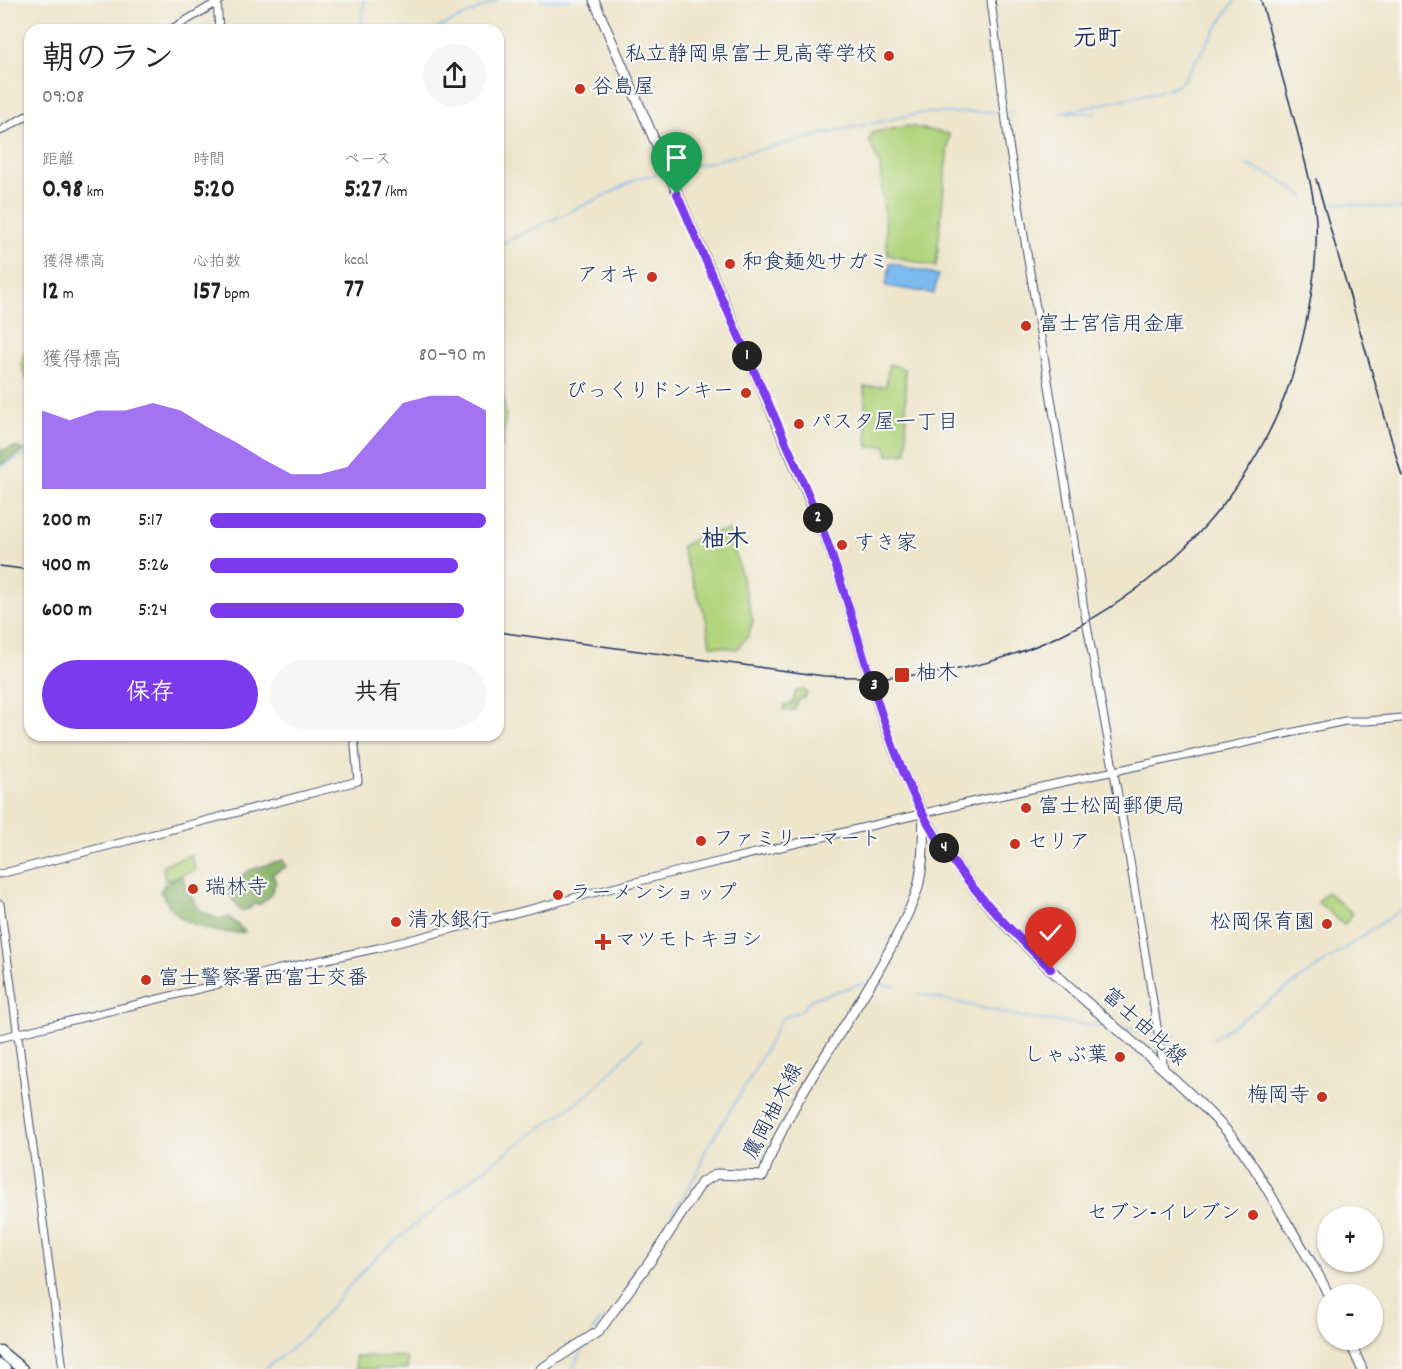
<!DOCTYPE html>
<html lang="ja">
<meta charset="utf-8">
<style>
body{margin:0;font-family:Dekko,"Klee One",sans-serif;background:#f6f6f6;color:#222;height:100vh;display:flex;flex-direction:column;font-size:22px;white-space:nowrap}
*{box-sizing:border-box;margin:0}
p{font-size:20px;color:#767676}
.icon{flex:none;width:33px;height:33px;fill:none;stroke:currentColor;stroke-width:2;stroke-linecap:round;stroke-linejoin:round}
.map{position:relative;flex:1;overflow:hidden}
.details{position:absolute;left:24px;top:24px;width:480px;height:717px;display:flex;flex-direction:column;background:#fff;border-radius:18px;box-shadow:0 2px 4px #0004}
.details>*{flex:none}
.tools{position:absolute;left:1317px;top:1206px;display:grid;gap:12px}
.tools a{display:grid;place-items:center;width:66px;height:66px;border-radius:50%;background:#fff;box-shadow:0 2px 4px #0004;font-size:30px}
.pin{position:absolute;display:grid;place-items:center;width:51px;height:51px;color:#fff;margin:-62px -26px;border-radius:50% 50% 50% 0;rotate:-45deg;box-shadow:0 0 6px #0007}
.pin .icon{rotate:45deg}
.km{position:absolute;width:30px;height:30px;margin:-15px;border-radius:50%;background:#222;color:#fff;font-size:16px;line-height:30px;text-align:center}
.round{display:grid;place-items:center;flex:none;width:63px;height:63px;border-radius:32px;background:#f6f6f6}
.overview{display:flex;align-items:center;justify-content:space-between;height:102px;padding:0 18px}
h1{font-size:33px;font-weight:800;line-height:45px}
.stats{display:grid;grid-template-columns:repeat(3,1fr);gap:9px;height:102px;padding:6px 18px}
.stats div{display:grid;align-content:center}
.stats b{font-size:26px;font-weight:800}
.stats small{font-size:16px;font-weight:400}
.stats p{font-size:16px}
.chart{height:168px;padding:12px 18px}
.chart p{display:flex;justify-content:space-between}
.chart svg{width:100%;height:108px;margin-top:6px;fill:#7c3aed;opacity:.7}
.primary-button{display:flex;gap:12px;margin-top:auto;padding:12px 18px}
.primary-button a{flex:1;height:69px;border-radius:36px;background:#7c3aed;color:#fff;font-size:24px;font-weight:800;line-height:69px;text-align:center}
.primary-button a+a{background:#f6f6f6;color:#222}
ul{padding:0 18px;list-style:none;font-size:20px}
li{display:grid;grid-template-columns:96px 72px 1fr;align-items:center;height:45px}
li i{height:15px;border-radius:8px;background:#7c3aed}
.map>svg:first-child{display:block}
</style>
<div class="map">
<svg width="1402" height="1369" viewBox="0 0 1402 1369">
<rect width="100%" height="100%" fill="#f6f6f2"/>
<filter id="ink" filterUnits="userSpaceOnUse"><feTurbulence type="fractalNoise" baseFrequency=".0167" numOctaves="2"/><feDisplacementMap in="SourceGraphic" scale="12" xChannelSelector="R" yChannelSelector="G"/><feConvolveMatrix kernelMatrix="1 2 1 2 8 2 1 2 1" color-interpolation-filters="sRGB"/></filter>
<filter id="wash" filterUnits="userSpaceOnUse"><feTurbulence type="fractalNoise" baseFrequency=".008" numOctaves="4" result="noise"/><feDisplacementMap in="SourceGraphic" scale="24" xChannelSelector="R" yChannelSelector="G"/><feGaussianBlur stdDeviation="1.35" result="paint"/><feColorMatrix in="noise" values="0 0 0 0 0 0 0 0 0 0 0 0 0 0 0 0 0 1.4 0 .05"/><feComposite in="paint" operator="in"/></filter>
<g filter="url(#wash)">
<rect width="100%" height="100%" fill="#eee5cb"/>
<!-- green -->
<path fill="#b1d47c" stroke="#66826d" stroke-width="1.5" d="M 908,126 L 949,134 L 936,267 L 888,255 L 880,165 L 869,140 L 872,133 Z
M 25,352 L 28,354 L 30,382 C 22,375 20,362 25,352 Z
M 889,364 L 905,369 L 907,453 L 888,455 L 886,446 L 868,447 L 864,387 L 886,386 Z
M 502,391 L 506,415 L 502,447 L 498,447 L 498,393 Z
M 729,530 L 753,621 L 748,636 L 737,649 L 710,645 L 706,618 L 681,547 L 702,535 Z
M 804,690 L 807,693 L 805,697 L 798,700 L 795,710 L 784,710 L 784,706 L 793,703 L 796,691 Z
M 191,855 L 195,870 L 165,881 L 163,865 Z
M 1327,892 L 1353,914 L 1344,925 L 1318,902 Z
M 355,1356 L 406,1357 L 408,1369 L 356,1369 Z"/>
<!-- forest -->
<path fill="#8cb66c" stroke="#547265" stroke-width="1.5" d="M 15,447 L 25,451 L 0,465 L 0,451 Z
M 283,860 L 286,867 L 272,874 L 276,882 L 269,897 L 261,904 L 254,904 L 249,909 L 240,911 L 230,895 L 223,889 L 222,881 L 234,884 L 245,873 L 253,869 Z
M 182,875 L 188,895 L 192,897 L 200,910 L 218,919 L 229,917 L 245,932 C 226,935 196,929 181,918 C 171,911 166,901 160,891 L 164,885 Z"/>
<!-- water -->
<path fill="#7cbaef" stroke="#4c74a6" stroke-width="1.5" d="M 890,263 L 938,275 L 934,294 L 886,286 Z"/>
<g fill="none" stroke-linecap="round" stroke-linejoin="round">
<!-- stream -->
<path stroke="#7cbaef" stroke-width="1.5" d="M 540,0 L 571,0
M 361,30 L 364,0
M 391,30 L 401,28 L 412,30
M 434,30 L 498,0
M 1007,112 L 1013,112
M 1067,112 L 1096,114
M 1061,113 L 1157,92 L 1178,85 L 1183,80 L 1235,0
M 1247,165 L 1276,177 L 1305,197
M 672,171 L 845,129 L 922,113 L 1002,112
M 1333,203 L 1402,209
M 498,245 L 608,194 L 638,178 L 664,173
M 0,466 L 30,453
M 876,984 L 895,986
M 919,994 L 1031,1019 L 1110,1027
M 1123,1028 L 1154,1032
M 1162,1033 L 1176,1035
M 1213,1039 L 1402,909
M 630,1281 L 691,1184 L 700,1168 L 704,1153 L 753,1073 L 782,1018 L 801,1011 L 811,999 L 865,983
M 592,1331 L 604,1317
M 264,1369 L 290,1350 L 308,1333 L 369,1264 L 387,1248 L 485,1168 L 591,1092 L 641,1040
M 572,1369 L 584,1346"/>
</g>
</g>
<g filter="url(#ink)">
<g fill="none" stroke-linecap="round" stroke-linejoin="round">
<!-- minor casing -->
<g stroke="#3b4a6e" stroke-width="9">
<path id="minor" d="M 217,0 L 219,30
M 991,0 L 1009,145 L 1068,501 L 1084,609 L 1130,861 L 1164,1069
M 170,30 L 221,0
M 0,131 L 30,114
M 0,874 L 358,781 L 354,735
M 0,904 L 63,1369
M 0,1038 L 276,970 L 378,948 L 679,871 L 967,803 L 1345,721 L 1367,721 L 1402,718"/>
</g>
<!-- major casing -->
<g stroke="#3b4a6e" stroke-width="11">
<path id="major" d="M 594,0 L 820,524 C 855,610 871,704 910,788 C 925,819 944,850 965,877 C 1037,973 1144,1042 1226,1130 C 1248,1154 1264,1184 1281,1213 C 1297,1240 1315,1266 1328,1294
M 1349,1340 L 1362,1369
M 541,1369 L 599,1331 L 654,1256 L 702,1182 L 717,1174 L 763,1176 C 791,1093 850,1027 890,949 C 900,929 912,908 918,887 C 924,863 923,838 924,814"/>
</g>
<!-- highway casing -->
<g stroke="#3b4a6e" stroke-width="13">
<path id="highway" d="M 0,1351 L 22,1369
M 0,1365 L 5,1369"/>
</g>
<!-- minor -->
<use href="#minor" stroke="#fff" stroke-width="7"/>
<!-- major -->
<use href="#major" stroke="#fff" stroke-width="9"/>
<!-- highway -->
<use href="#highway" stroke="#fff" stroke-width="10"/>
<!-- rail -->
<path stroke="#1b2f5e" stroke-width="1.5" d="M 1316,179 L 1402,476
M 0,566 L 30,570
M 498,632 L 824,676 C 866,678 906,678 948,671 C 1113,643 1256,515 1299,353 C 1310,310 1318,265 1316,221 C 1314,192 1305,162 1298,134 C 1286,89 1273,44 1261,0"/>
</g>
</g>
<g fill="none" stroke-linecap="round" stroke-linejoin="round" filter="url(#ink)">
<!-- route casing -->
<g stroke="#fff" stroke-width="12">
<path id="route" d="M 677,194 C 698,242 718,291 740,339 C 768,403 798,466 823,530 C 855,615 873,705 910,788 C 942,859 995,916 1051,969"/>
</g>
<!-- route -->
<use href="#route" stroke="#7c3aed" stroke-width="8"/>
</g>
<!-- markers -->
<g fill="#c8321e" stroke="#f6f6f2" stroke-width="2">
<circle cx="889" cy="56" r="6"/>
<circle cx="580" cy="89" r="6"/>
<circle cx="730" cy="264" r="6"/>
<circle cx="652" cy="277" r="6"/>
<circle cx="1026" cy="326" r="6"/>
<circle cx="746" cy="393" r="6"/>
<circle cx="799" cy="424" r="6"/>
<circle cx="842" cy="545" r="6"/>
<rect x="894" y="667" width="16" height="16" rx="3"/>
<circle cx="1026" cy="808" r="6"/>
<circle cx="701" cy="841" r="6"/>
<circle cx="1015" cy="844" r="6"/>
<circle cx="193" cy="889" r="6"/>
<circle cx="558" cy="895" r="6"/>
<circle cx="396" cy="922" r="6"/>
<circle cx="1327" cy="924" r="6"/>
<path d="M600 933h6v6h6v6h-6v6h-6v-6h-6v-6h6z"/>
<circle cx="146" cy="980" r="6"/>
<circle cx="1120" cy="1057" r="6"/>
<circle cx="1322" cy="1097" r="6"/>
<circle cx="1253" cy="1215" r="6"/>
</g>
<g text-anchor="middle" dominant-baseline="central" stroke-width="4.5" stroke-linejoin="round" paint-order="stroke">
<!-- poi labels -->
<g font-size="21" fill="#1b2f5e" stroke="#f6f6f2" text-anchor="start">
<text x="877" y="56" text-anchor="end">私立静岡県富士見高等学校</text>
<text x="592" y="89">谷島屋</text>
<text x="742" y="264">和食麺処サガミ</text>
<text x="640" y="277" text-anchor="end">アオキ</text>
<text x="1038" y="326">富士宮信用金庫</text>
<text x="734" y="393" text-anchor="end">びっくりドンキー</text>
<text x="811" y="424">パスタ屋一丁目</text>
<text x="854" y="545">すき家</text>
<text x="916" y="675">柚木</text>
<text x="1038" y="808">富士松岡郵便局</text>
<text x="713" y="841">ファミリーマート</text>
<text x="1027" y="844">セリア</text>
<text x="205" y="889">瑞林寺</text>
<text x="570" y="895">ラーメンショップ</text>
<text x="408" y="922">清水銀行</text>
<text x="1315" y="924" text-anchor="end">松岡保育園</text>
<text x="615" y="942">マツモトキヨシ</text>
<text x="158" y="980">富士警察署西富士交番</text>
<text x="1108" y="1057" text-anchor="end">しゃぶ葉</text>
<text x="1310" y="1097" text-anchor="end">梅岡寺</text>
<text x="1241" y="1215" text-anchor="end">セブン-イレブン</text>
</g>
<!-- street labels -->
<g font-size="21" fill="#1b2f5e" stroke="#f6f6f2">
<text transform="translate(1143 1028) rotate(42)">富士由比線</text>
<text transform="translate(775 1112) rotate(-63)">鷹岡柚木線</text>
</g>
<!-- quarter labels -->
<g font-size="24" font-weight="bold" fill="#1b2f5e" stroke="#f6f6f2">
<text x="1097" y="40">元町</text>
<text x="725" y="541">柚木</text>
</g>
</g>
</svg>
<div class="tools">
<a>+</a>
<a>−</a>
</div>
<div class="pin" style="left:677px;top:194px;background:#1e9e55"><svg class="icon" aria-label="arrive" viewBox="0 0 24 24"><path d="M6 21V4h12l-3 4 3 4H6"/></svg></div>
<div class="pin" style="left:1051px;top:969px;background:#d93025"><svg class="icon" aria-label="check" viewBox="0 0 24 24"><path d="M5 12l5 5 9-10"/></svg></div>
<b class="km" style="left:747px;top:356px">1</b>
<b class="km" style="left:818px;top:518px">2</b>
<b class="km" style="left:874px;top:686px">3</b>
<b class="km" style="left:944px;top:848px">4</b>
<section class="details">
<div class="overview"><div><h1>朝のラン</h1><p>09:08</p></div><a class="round"><svg class="icon" aria-label="share" viewBox="0 0 24 24"><path d="M12 15V3M7 8l5-5 5 5M5 13v7h14v-7"/></svg></a></div>
<div class="stats">
<div><p>距離</p><b>0.98<small> km</small></b></div>
<div><p>時間</p><b>5:20</b></div>
<div><p>ペース</p><b>5:27<small> /km</small></b></div>
</div>
<div class="stats">
<div><p>獲得標高</p><b>12<small> m</small></b></div>
<div><p>心拍数</p><b>157<small> bpm</small></b></div>
<div><p>kcal</p><b>77</b></div>
</div>
<div class="chart"><p><span>獲得標高</span>80–90 m</p>
<svg viewBox="0 0 160 44" preserveAspectRatio="none"><path d="M0 44V12L10 16L20 12L30 12L40 9L50 12L60 19L70 25L80 32L90 38L100 38L110 35L120 22L130 9L140 6L150 6L160 12V44z"/></svg>
</div>
<ul>
<li><b>200 m</b>5:17<i style="width:100%"></i></li>
<li><b>400 m</b>5:26<i style="width:90%"></i></li>
<li><b>600 m</b>5:24<i style="width:92%"></i></li>
</ul>
<div class="primary-button"><a>保存</a><a>共有</a></div>
</section>
</div>
